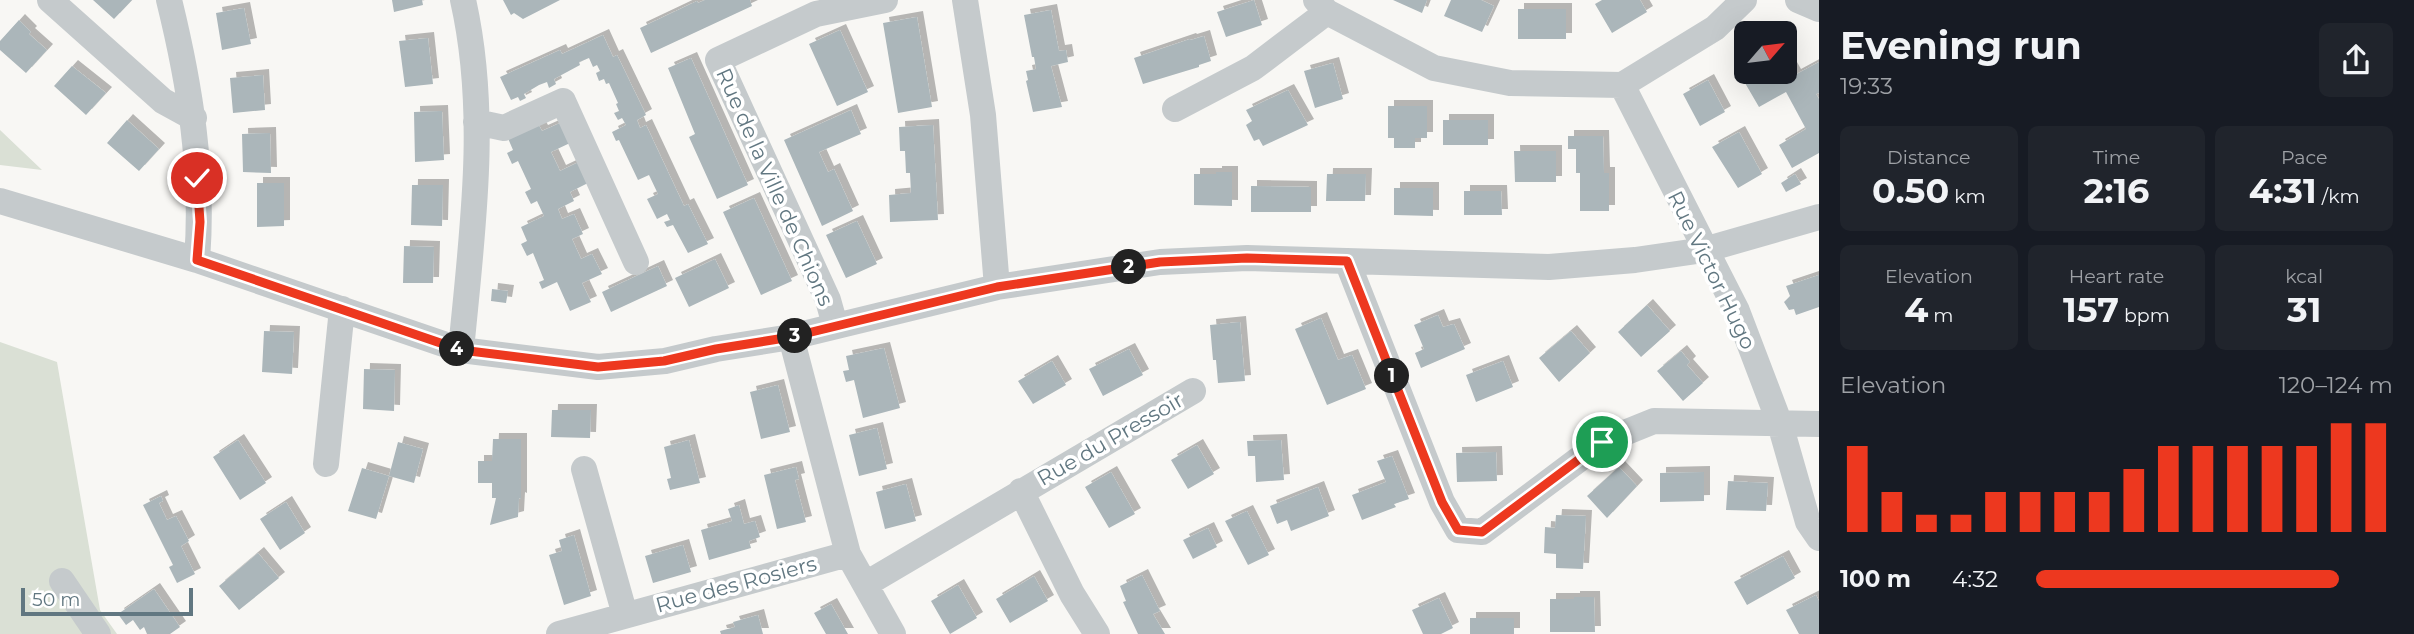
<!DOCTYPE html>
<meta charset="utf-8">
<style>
body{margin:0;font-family:Montserrat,sans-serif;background:#20242c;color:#f1f3f6;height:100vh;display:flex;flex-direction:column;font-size:26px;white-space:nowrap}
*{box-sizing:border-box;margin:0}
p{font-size:23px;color:#9ea1a6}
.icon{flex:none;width:38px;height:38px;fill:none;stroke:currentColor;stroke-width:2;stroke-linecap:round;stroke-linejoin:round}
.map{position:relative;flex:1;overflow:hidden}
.sheet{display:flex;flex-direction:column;background:#171b24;width:595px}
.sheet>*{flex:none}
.needle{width:46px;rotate:62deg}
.buttons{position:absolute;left:1734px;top:21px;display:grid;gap:14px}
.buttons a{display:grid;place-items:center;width:63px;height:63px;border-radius:10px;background:#171b24;box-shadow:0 7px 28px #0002;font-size:35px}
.scale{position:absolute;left:21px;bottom:18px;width:172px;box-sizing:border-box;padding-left:7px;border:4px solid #617781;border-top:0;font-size:19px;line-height:24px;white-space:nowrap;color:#617781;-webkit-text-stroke:5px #fff;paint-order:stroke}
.pin{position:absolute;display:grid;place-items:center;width:60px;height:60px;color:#fff;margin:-30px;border:4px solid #fff;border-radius:50%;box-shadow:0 2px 7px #0007}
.km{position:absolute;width:35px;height:35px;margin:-18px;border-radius:50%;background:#222;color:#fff;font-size:19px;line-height:35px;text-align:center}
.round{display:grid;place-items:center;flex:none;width:74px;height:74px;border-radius:10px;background:#20242c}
.head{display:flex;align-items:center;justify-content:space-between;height:119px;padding:0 21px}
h1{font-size:38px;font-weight:700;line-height:52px}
.metrics{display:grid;grid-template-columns:repeat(3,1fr);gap:10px;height:119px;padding:7px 21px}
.metrics div{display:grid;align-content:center;border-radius:10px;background:#20242c;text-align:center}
.metrics b{font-size:35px;font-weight:700}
.metrics small{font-size:19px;font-weight:400}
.metrics p{font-size:19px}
.chart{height:196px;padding:14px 21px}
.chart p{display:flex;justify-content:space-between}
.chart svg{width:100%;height:126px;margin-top:7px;stroke:#ed381f;stroke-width:6}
ul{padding:0 21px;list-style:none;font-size:23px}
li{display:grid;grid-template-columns:112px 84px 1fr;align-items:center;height:52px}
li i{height:18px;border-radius:9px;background:#ed381f}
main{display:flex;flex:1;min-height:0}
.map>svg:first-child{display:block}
</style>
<main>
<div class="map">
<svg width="1819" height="634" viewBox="0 0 1819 634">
<defs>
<filter id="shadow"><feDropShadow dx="6" dy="-6" stdDeviation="0" flood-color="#0004"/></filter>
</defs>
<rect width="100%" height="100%" fill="#f8f7f4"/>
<!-- green -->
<path fill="#dae0d5" d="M 0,130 L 42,170 L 0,165 Z
M 0,342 L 57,362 L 100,610 L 117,634 L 0,634 Z"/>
<!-- building -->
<path fill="#abb6ba" filter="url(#shadow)" d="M 93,0 L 132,0 L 114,19 Z
M 392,0 L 422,0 L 423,5 L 394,12 Z
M 503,0 L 560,0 L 523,19 L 514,13 L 511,15 Z
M 705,0 L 750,0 L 752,6 L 651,53 L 640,28 L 697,1 L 698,3 Z
M 1254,0 L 1262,25 L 1226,37 L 1217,12 Z
M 1393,0 L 1427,0 L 1422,13 Z
M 1451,0 L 1481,0 L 1494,6 L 1482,32 L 1444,16 Z
M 1602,0 L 1640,0 L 1647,12 L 1612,33 L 1595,4 Z
M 244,8 L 251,44 L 222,50 L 216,13 Z
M 1518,9 L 1566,9 L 1566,39 L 1518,39 Z
M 1051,10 L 1059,51 L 1066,50 L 1068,62 L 1051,66 L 1062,107 L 1033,112 L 1026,81 L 1028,80 L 1026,71 L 1036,69 L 1034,57 L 1032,57 L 1024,15 Z
M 917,17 L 932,107 L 898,113 L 883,23 Z
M 19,20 L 31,32 L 29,34 L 47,50 L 26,73 L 0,50 L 0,41 Z
M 840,30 L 868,92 L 837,106 L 809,44 Z
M 603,35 L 613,57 L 617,55 L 646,115 L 637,120 L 640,128 L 646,125 L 684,206 L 688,204 L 708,244 L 688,253 L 673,225 L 667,227 L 664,222 L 670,220 L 667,214 L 657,219 L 647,199 L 658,194 L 649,175 L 638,180 L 619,140 L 616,141 L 612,132 L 626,125 L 622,118 L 618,120 L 614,113 L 619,111 L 616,104 L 618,103 L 609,83 L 606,84 L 604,79 L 599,81 L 596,73 L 600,71 L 597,65 L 593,67 L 589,58 L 579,62 L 580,65 L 554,79 L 556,84 L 549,88 L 547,82 L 539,85 L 524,94 L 526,98 L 520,101 L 518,97 L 511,100 L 500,77 L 560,50 L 562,54 Z
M 1204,36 L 1211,61 L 1199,65 L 1199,67 L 1143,84 L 1134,58 L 1190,39 L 1191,40 Z
M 428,38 L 433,84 L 405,87 L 399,41 Z
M 691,58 L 748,185 L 717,199 L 689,137 L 695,134 L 668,68 Z
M 1787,61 L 1795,75 L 1819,62 L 1819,93 L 1816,94 L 1819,99 L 1819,153 L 1792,168 L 1779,145 L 1806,129 L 1786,92 L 1759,107 L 1745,83 L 1767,72 L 1785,72 L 1785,62 Z
M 1333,63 L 1343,99 L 1315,108 L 1304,71 Z
M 72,66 L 106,93 L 86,115 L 54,86 Z
M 263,75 L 265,110 L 233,113 L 230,78 Z
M 1708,80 L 1725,112 L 1700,126 L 1683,94 Z
M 1288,90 L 1308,125 L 1263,146 L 1259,139 L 1254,141 L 1246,125 L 1252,121 L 1246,110 Z
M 1388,106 L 1427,106 L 1427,138 L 1415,138 L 1415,148 L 1394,148 L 1394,138 L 1388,138 Z
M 851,110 L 861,134 L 819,152 L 828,172 L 834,169 L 853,211 L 822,226 L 784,140 Z
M 442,111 L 444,160 L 415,162 L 414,112 Z
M 127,120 L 159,149 L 139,171 L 107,143 Z
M 1443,120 L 1488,120 L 1488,145 L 1443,145 Z
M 537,122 L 542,131 L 560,123 L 570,143 L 551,152 L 560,171 L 579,162 L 588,183 L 570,192 L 574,201 L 558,209 L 562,219 L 574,214 L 583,234 L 572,239 L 581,259 L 592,254 L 602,274 L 582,283 L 591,302 L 570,311 L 557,282 L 542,289 L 539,282 L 544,280 L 533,253 L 527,256 L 521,244 L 527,241 L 521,227 L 544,216 L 537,201 L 531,204 L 525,192 L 531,189 L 518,161 L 512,164 L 507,153 L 513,150 L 507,136 Z
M 933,125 L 938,220 L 890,222 L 889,195 L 911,193 L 910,173 L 906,173 L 905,151 L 900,151 L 899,127 Z
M 1739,132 L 1762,174 L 1738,188 L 1712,147 Z
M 270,133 L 271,173 L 243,172 L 242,134 Z
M 1568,136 L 1603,136 L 1604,173 L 1609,173 L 1609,211 L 1580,211 L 1580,173 L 1576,173 L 1576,149 L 1568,149 Z
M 1514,151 L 1556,151 L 1556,182 L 1515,182 Z
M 1216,172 L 1232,172 L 1232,206 L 1194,205 L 1194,174 L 1216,174 Z
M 1327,174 L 1366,174 L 1365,201 L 1326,201 Z
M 1795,174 L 1801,184 L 1786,192 L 1781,183 Z
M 257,183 L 284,183 L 284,226 L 257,227 Z
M 412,185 L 443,185 L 442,226 L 411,225 Z
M 1251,186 L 1311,187 L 1311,212 L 1251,212 Z
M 1394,188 L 1433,188 L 1433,216 L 1394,215 Z
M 1464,191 L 1501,191 L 1502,215 L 1464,215 Z
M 754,198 L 792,281 L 761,295 L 723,212 Z
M 857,221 L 877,264 L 846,278 L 826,235 Z
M 404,246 L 434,247 L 433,283 L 403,283 Z
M 715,259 L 729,288 L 689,307 L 675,278 Z
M 658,266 L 667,286 L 611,312 L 602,292 Z
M 1819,275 L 1819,307 L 1796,315 L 1794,309 L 1789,310 L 1784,302 L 1790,296 L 1786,286 Z
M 492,289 L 508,291 L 506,303 L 491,301 Z
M 1647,305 L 1670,331 L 1641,357 L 1618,332 Z
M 1438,315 L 1443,327 L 1454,324 L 1465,349 L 1421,368 L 1415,353 L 1424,349 L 1414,325 Z
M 1321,318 L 1338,360 L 1352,355 L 1366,389 L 1327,405 L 1295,329 Z
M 1240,322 L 1245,381 L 1218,383 L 1216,360 L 1213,360 L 1210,325 Z
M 264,331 L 294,332 L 292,374 L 262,372 Z
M 1571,331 L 1590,353 L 1559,382 L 1539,358 Z
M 884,348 L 900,408 L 863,418 L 854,380 L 846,382 L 843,371 L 849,370 L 846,356 Z
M 1129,349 L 1143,375 L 1103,396 L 1089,369 Z
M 1681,351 L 1690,362 L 1687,365 L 1703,383 L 1683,401 L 1657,371 Z
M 1052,361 L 1066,385 L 1033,404 L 1018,381 Z
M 1503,361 L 1513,387 L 1476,402 L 1466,375 Z
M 364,369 L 395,370 L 394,411 L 363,409 Z
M 778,385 L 790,432 L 761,439 L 750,392 Z
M 552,410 L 591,410 L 590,438 L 551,437 Z
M 877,428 L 887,469 L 859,476 L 849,435 Z
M 493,439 L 521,439 L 521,499 L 519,498 L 518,517 L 490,525 L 496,498 L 492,498 L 492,483 L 478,483 L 478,461 L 492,461 Z
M 238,440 L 266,483 L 240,500 L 213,457 Z
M 689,440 L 700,483 L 670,490 L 667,479 L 671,478 L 664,447 Z
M 1281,440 L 1284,480 L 1256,482 L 1255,456 L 1248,456 L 1247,441 Z
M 398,442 L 423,449 L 414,483 L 389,476 L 376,519 L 348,511 L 362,468 L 389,476 Z
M 1197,445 L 1214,474 L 1188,489 L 1171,460 Z
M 1496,452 L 1497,481 L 1457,482 L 1456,453 Z
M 1392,456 L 1409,499 L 1394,504 L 1396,507 L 1362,520 L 1352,495 L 1386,482 L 1377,461 Z
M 796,467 L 799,479 L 795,480 L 806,522 L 777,529 L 764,475 Z
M 1619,467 L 1637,486 L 1607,518 L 1587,496 Z
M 1111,472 L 1135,514 L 1109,528 L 1085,487 Z
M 1704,472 L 1704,501 L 1660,502 L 1660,473 Z
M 1728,481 L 1768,483 L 1766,511 L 1726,510 Z
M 906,484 L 916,521 L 885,529 L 876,492 Z
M 1318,487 L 1329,516 L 1291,531 L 1287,520 L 1277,524 L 1270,506 Z
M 161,496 L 163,501 L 159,503 L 167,520 L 176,516 L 189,541 L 181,546 L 195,574 L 177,583 L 169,567 L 173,565 L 143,505 Z
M 286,502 L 305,533 L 280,550 L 260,519 Z
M 739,505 L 744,524 L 755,521 L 760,537 L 749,541 L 751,548 L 709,560 L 701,530 L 732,521 L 728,509 Z
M 1247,511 L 1269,555 L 1248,565 L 1225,521 Z
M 1556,515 L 1586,516 L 1583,569 L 1556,568 L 1556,554 L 1544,553 L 1545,527 L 1555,528 Z
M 1208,528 L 1217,547 L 1193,559 L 1183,540 Z
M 574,535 L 591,596 L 564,605 L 549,555 L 562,551 L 559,540 Z
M 683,545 L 691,572 L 653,583 L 645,556 Z
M 258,553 L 279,578 L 239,610 L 219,586 Z
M 1783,556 L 1795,578 L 1747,605 L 1734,582 Z
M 1142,575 L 1160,611 L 1153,614 L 1165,634 L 1138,634 L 1123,602 L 1126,601 L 1120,586 Z
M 1034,576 L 1048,601 L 1010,623 L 996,599 Z
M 958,585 L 977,618 L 950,634 L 931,601 Z
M 154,589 L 180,627 L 170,634 L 147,634 L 144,627 L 140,630 L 133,620 L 126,625 L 118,614 Z
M 1816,595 L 1819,601 L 1819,634 L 1799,634 L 1786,610 Z
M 1574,597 L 1594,597 L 1595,632 L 1550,632 L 1550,599 L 1574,599 Z
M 1439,598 L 1453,628 L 1441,634 L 1423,634 L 1412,610 Z
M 831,604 L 848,634 L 826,634 L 814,613 Z
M 758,615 L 763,634 L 721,634 L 720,631 L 735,627 L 733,622 Z
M 1470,618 L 1514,618 L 1514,634 L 1470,634 Z"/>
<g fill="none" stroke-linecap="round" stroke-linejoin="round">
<!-- street -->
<path stroke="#c5cacc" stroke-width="26" d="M 50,0 L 163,101 L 194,118
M 169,0 C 190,85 204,172 197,260
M 965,0 L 983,115 L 997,287
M 1316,0 L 1327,12 L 1434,68 L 1510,83 L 1622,85 L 1715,28 L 1744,0
M 1798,0 L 1819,9
M 1622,85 L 1737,311 L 1780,424 L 1808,522 L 1819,538
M 1175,109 L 1253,68 L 1327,12
M 476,122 L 504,128 L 563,101 L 636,262
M 0,201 L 197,260 L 461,350 L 598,367 L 665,361 L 716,349 L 791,337 L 997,287 L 1160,262 L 1247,258 L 1549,267 L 1635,260 L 1704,250 L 1819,217
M 1347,261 L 1442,502 L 1458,530 L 1482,532 L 1602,442 L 1654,421 L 1819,424
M 835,325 L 828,300 L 718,60 L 816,14 L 885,0
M 791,337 L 848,554 L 893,634
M 461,350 C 472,234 489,115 463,0
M 326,464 L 342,309
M 584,469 L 625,615
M 1021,491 L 1072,594 L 1097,634
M 62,581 L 98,634
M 866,584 L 1193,391
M 559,634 L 848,554"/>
</g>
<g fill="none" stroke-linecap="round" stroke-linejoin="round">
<!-- route casing -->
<g stroke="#fff" stroke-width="14">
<path id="route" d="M 197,178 L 200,222 L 197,260 L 461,350 L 598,367 L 664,361 L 716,349 L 791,337 L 997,287 L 1160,262 L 1247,258 L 1347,261 L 1442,502 L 1458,530 L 1482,532 L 1602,442"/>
</g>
<!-- route -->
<use href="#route" stroke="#ed381f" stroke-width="9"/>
</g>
<g text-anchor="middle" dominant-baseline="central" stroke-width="7" stroke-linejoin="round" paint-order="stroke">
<!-- street labels -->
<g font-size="21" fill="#617781" stroke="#fff">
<text transform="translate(775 187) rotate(66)">Rue de la Ville de Chions</text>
<text transform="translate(1712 270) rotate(64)">Rue Victor Hugo</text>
<text transform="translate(1110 439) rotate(-30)">Rue du Pressoir</text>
<text transform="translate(736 584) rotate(-15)">Rue des Rosiers</text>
</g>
</g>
</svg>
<div class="buttons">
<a><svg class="needle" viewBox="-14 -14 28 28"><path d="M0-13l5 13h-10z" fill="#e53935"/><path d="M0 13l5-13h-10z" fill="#9ea1a6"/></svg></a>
</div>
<div class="scale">50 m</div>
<div class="pin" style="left:1602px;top:442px;background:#1e9e55"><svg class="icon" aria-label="arrive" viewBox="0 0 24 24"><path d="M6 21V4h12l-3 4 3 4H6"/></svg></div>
<div class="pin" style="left:197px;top:178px;background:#d93025"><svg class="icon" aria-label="check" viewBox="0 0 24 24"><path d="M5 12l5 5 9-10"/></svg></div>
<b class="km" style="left:1392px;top:376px">1</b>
<b class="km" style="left:1129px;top:267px">2</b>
<b class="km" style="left:795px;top:336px">3</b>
<b class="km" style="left:457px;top:349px">4</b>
</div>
<section class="sheet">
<div class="head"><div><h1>Evening run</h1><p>19:33</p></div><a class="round"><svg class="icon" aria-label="share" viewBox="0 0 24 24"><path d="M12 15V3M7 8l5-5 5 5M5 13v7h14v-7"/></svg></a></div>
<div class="metrics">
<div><p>Distance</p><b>0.50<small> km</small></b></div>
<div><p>Time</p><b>2:16</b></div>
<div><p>Pace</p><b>4:31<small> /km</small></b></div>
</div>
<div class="metrics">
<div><p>Elevation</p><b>4<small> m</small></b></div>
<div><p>Heart rate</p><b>157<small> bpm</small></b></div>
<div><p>kcal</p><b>31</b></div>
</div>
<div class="chart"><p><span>Elevation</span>120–124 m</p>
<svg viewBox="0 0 160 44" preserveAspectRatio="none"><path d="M5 44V14M15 44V30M25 44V38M35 44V38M45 44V30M55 44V30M65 44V30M75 44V30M85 44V22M95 44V14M105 44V14M115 44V14M125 44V14M135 44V14M145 44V6M155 44V6"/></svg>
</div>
<ul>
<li><b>100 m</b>4:32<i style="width:85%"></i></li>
</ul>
</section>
</main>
